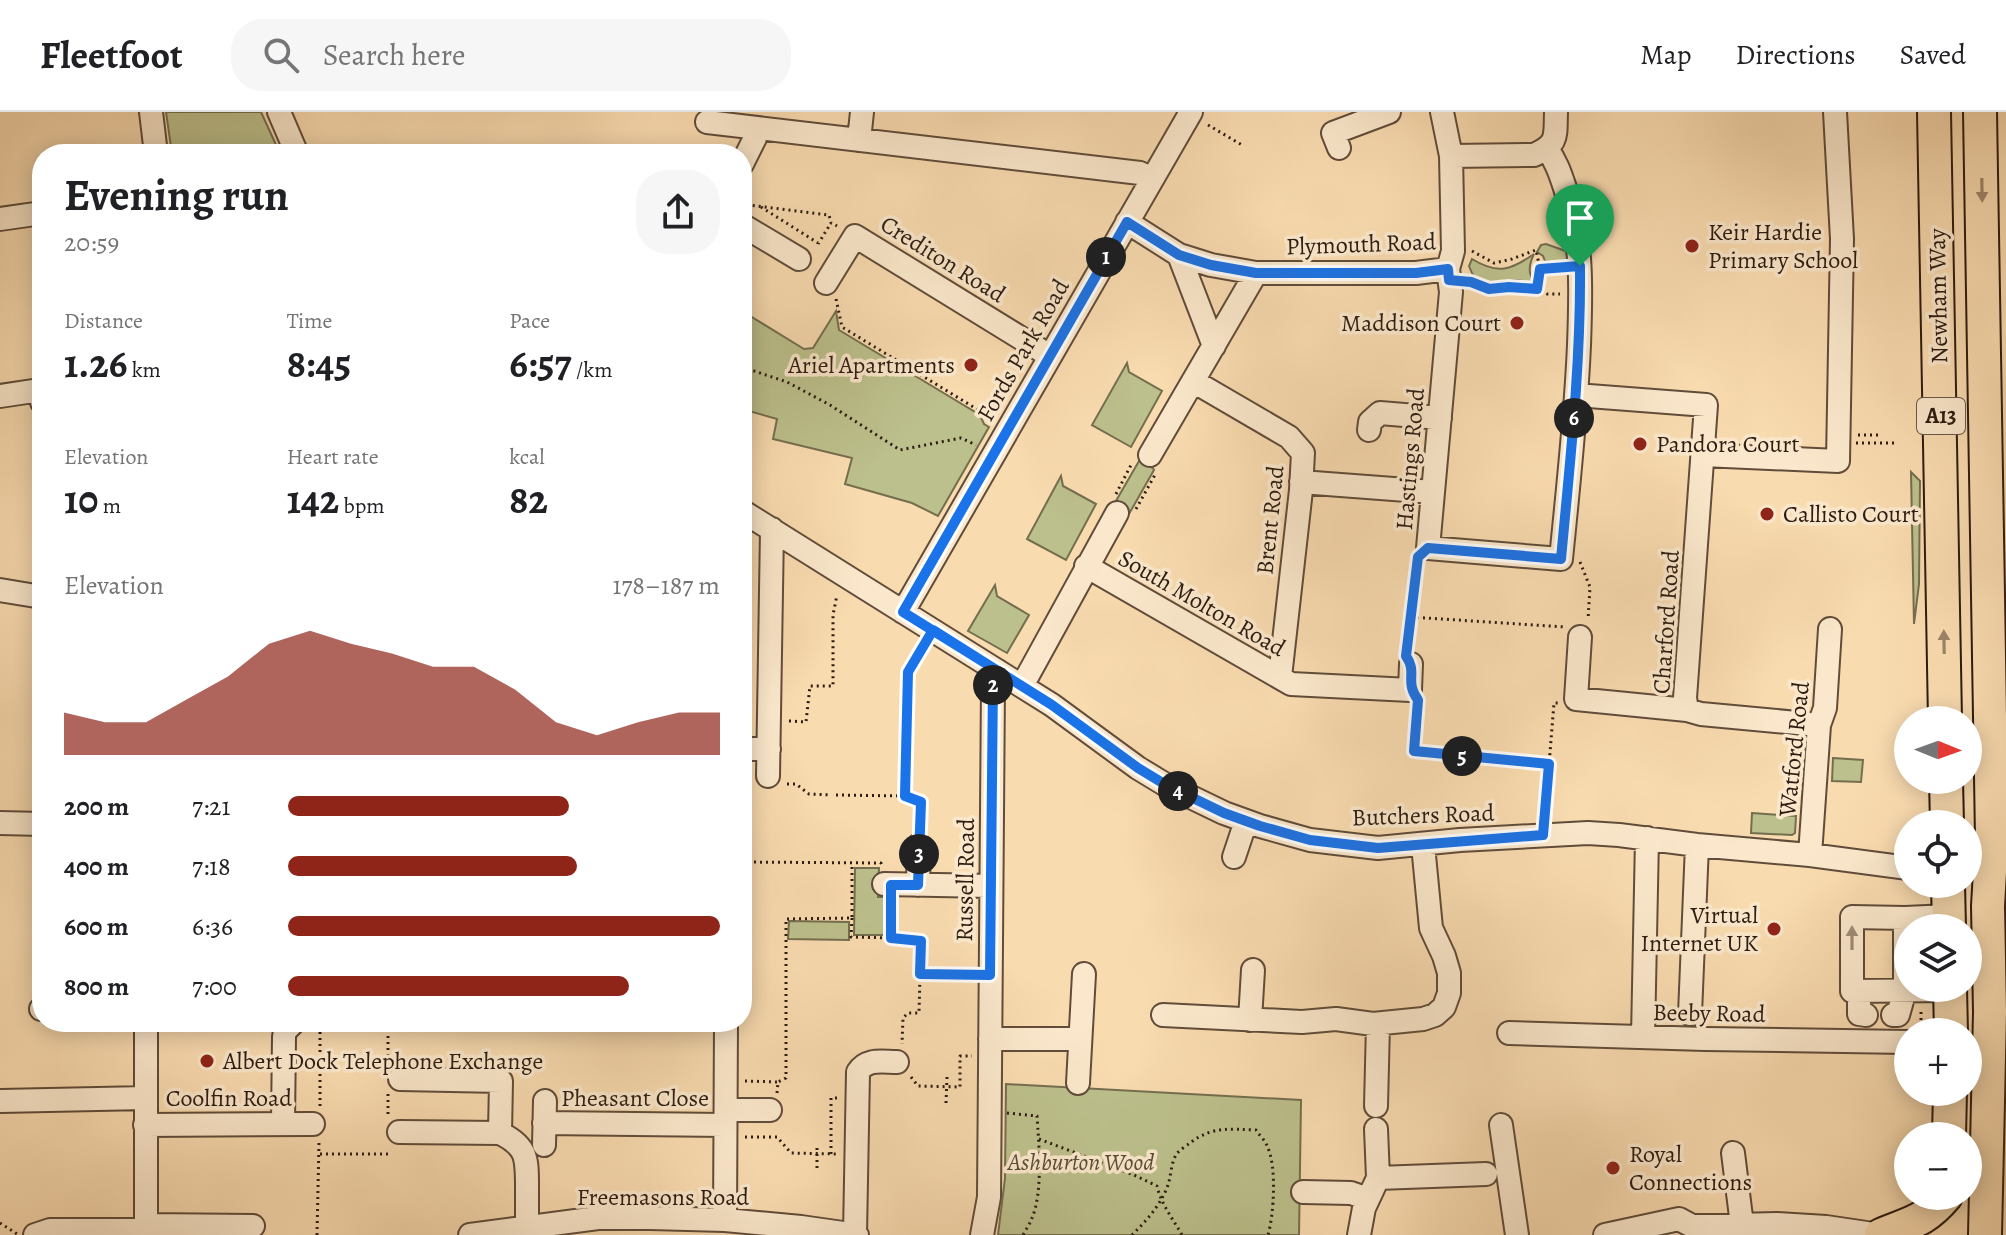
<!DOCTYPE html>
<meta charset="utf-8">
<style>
body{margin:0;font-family:Alegreya,serif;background:#f6f6f6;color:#202124;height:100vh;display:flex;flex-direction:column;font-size:30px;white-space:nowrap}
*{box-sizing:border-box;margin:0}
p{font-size:26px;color:#757577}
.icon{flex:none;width:44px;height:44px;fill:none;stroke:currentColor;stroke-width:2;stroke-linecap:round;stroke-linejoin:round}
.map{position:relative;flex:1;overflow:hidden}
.side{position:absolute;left:32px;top:32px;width:720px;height:888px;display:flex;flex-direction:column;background:#fff;border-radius:32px;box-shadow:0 4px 20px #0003}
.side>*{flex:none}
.needle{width:52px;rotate:91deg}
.controls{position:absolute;left:1894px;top:594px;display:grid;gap:16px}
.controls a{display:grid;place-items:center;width:88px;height:88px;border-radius:50%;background:#fff;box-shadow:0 4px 20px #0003;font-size:40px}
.pin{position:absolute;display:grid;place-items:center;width:68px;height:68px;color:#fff;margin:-82px -34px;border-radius:50% 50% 50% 0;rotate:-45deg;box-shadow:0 0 8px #0007}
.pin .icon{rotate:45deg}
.km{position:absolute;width:40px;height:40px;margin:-20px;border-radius:50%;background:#222;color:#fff;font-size:22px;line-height:40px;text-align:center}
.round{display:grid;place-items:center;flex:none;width:84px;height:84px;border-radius:32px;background:#f6f6f6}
.summary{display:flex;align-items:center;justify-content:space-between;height:136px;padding:0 32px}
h1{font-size:44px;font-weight:700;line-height:60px}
.figures{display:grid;grid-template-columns:repeat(3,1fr);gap:12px;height:136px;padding:8px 32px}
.figures div{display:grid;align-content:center}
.figures b{font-size:40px;font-weight:700}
.figures small{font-size:22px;font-weight:400}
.figures p{font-size:22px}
.chart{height:224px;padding:16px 32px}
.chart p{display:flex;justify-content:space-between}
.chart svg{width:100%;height:144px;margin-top:8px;fill:#8f2418;opacity:.7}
ul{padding:0 32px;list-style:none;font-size:26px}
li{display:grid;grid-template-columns:128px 96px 1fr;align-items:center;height:60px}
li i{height:20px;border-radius:10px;background:#8f2418}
header{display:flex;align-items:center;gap:48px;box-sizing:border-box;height:112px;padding:0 40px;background:#fff;border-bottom:2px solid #e0e0e0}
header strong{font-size:38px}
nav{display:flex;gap:44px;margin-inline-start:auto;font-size:28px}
.search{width:560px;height:72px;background:#f6f6f6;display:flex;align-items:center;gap:20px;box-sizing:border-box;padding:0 28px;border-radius:32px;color:#757577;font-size:30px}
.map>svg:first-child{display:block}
</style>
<header>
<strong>Fleetfoot</strong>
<div class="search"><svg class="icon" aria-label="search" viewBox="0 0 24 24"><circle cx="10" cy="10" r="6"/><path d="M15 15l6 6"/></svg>Search here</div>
<nav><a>Map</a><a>Directions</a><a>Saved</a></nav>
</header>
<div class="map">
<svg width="2006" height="1123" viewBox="0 0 2006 1123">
<rect width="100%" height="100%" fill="#f9dbb0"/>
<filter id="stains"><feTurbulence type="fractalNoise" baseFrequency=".0025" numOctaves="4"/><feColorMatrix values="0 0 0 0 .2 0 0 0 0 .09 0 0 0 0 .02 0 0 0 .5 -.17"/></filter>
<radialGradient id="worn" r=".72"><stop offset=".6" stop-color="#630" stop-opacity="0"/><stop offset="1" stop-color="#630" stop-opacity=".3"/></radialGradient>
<!-- green -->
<path fill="#bcc08c" stroke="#746e4f" stroke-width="2" d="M 166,0 L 261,0 L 277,35 L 206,42 L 172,42 Z
M 1546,132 L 1566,139 L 1572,146 L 1572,151 L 1558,153 L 1555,150 L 1545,149 L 1543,144 L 1537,140 L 1541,133 Z
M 1534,142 C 1528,154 1528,163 1536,173 C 1530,171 1522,168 1516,168 C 1496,167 1479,183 1469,154 L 1472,147 C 1498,163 1511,158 1534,142 Z
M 742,199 L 804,237 L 813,236 L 836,199 L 839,218 L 980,303 L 984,312 L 989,315 L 938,404 L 912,391 L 845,372 L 852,346 L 773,327 L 777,307 L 742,297 Z
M 1127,251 L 1129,260 L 1162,279 L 1131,335 L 1092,313 Z
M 1139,349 L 1153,356 L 1154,358 L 1129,402 L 1125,403 L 1113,394 Z
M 1911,360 L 1920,369 L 1919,472 L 1914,512 Z
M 1061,364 L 1063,374 L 1096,392 L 1066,448 L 1027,427 Z
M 995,473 L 997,484 L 1029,503 L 1007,541 L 968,519 Z
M 1833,646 L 1863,648 L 1861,670 L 1832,669 Z
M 1752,701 L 1796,704 L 1795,721 L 1792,723 L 1751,721 Z
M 855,756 L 879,756 L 878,785 L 890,785 L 889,823 L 854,823 Z
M 789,809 L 849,810 L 849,828 L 788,827 Z
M 1006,972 L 1301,988 L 1299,1123 L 998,1123 L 1005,1066 Z"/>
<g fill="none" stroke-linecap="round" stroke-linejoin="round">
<!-- minor casing -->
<g stroke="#604c3a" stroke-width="26">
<path id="minor" d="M 151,0 L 156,42
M 279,0 L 297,42
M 707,10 L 1140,61 L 1151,66
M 859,28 L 862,0
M 1339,36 L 1333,21 L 1389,0
M 1451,44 L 1534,43 C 1559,32 1555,24 1556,0
M 742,52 L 755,26 L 756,16
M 0,107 L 42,101
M 1127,110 L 1179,143 L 1211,153 L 1256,161 L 1416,161 L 1448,157 L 1453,139 L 1451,44 L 1442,0
M 742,113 L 799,147
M 1179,143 L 1214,234
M 1448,157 L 1451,180 L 1428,436 L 1561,447 C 1568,376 1576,305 1579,233 C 1581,178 1583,129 1565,76 C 1560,61 1556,49 1547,37
M 826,171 L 855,124 L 1050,244
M 1193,269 L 1289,325 L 1303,341 L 1301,378 L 1280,565
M 1576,283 L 1706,293 L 1685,586 L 1687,598
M 0,284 L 40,278 L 42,290
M 1369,318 L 1370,310 L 1380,301 L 1440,306
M 1150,343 L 1256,161
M 1703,343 L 1838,349 L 1842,127 L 1835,0
M 1301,370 L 1433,380
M 742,399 L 1052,593 L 1138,656 L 1166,673 L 1224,701 L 1260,714 L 1310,728 L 1378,736 L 1460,728 L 1588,721 L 1619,723 L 1697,733 L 1810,743 L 1908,756
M 1086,454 L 1291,572 L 1410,578 L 1411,552
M 0,478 L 42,485
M 903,500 L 1191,0
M 1580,525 L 1576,587 L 1687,598 L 1701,602 L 1819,613
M 1022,574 L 1117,401
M 746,637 L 769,637
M 768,664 L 772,417
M 0,711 L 42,712
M 1810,743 L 1819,613 L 1825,596 L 1830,517
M 1234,745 L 1246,709
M 884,772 L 991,774
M 918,773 L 919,733
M 1905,806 L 1852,805 L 1852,879 L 1950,878
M 1859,879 L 1859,902 L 1866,903
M 41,897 L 42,897
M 1690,902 L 1697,733
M 1163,903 L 1302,910 L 1336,907 L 1373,912 L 1423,907 L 1435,903 L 1444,895 L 1449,881 L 1449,861 L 1444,844 L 1431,816 L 1423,733
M 1893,903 L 1898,903 L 1905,878 L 1905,806 L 1949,804
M 1250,908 L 1253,858
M 1509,921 L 1705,927 L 1908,930
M 1643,925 L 1647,726
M 990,927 L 1080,927
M 400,967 L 501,969 L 500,1021
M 1078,971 L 1084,862
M 0,989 L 146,986
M 1376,994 L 1378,912
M 726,998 L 770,998
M 283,1011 L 284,925 L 285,919 L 294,910
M 544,1011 L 725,1013
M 145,1013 L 313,1012
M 1501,1013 L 1517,1123
M 399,1020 L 500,1021 C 527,1034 527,1046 527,1074 C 527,1088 527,1101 527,1114
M 544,1033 L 545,989
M 1733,1041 L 1742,1113
M 1378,1066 L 1486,1062
M 1303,1080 L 1351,1081 L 1368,1087
M 725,1108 L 726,910
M 146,1113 L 253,1114
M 855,1122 L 858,960 C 867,946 882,950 897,950
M 35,1123 L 50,1118 L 146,1118
M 146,1123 L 146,910
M 470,1123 L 598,1106 L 650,1106 L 725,1108 L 801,1115 L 857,1123
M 982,1123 L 989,1085 L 993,573 L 993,568 L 998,559
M 1359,1123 L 1364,1096 L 1378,1066 L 1376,1017
M 1605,1123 L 1679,1107 L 1692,1114 L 1777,1112 L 1826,1115 L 1880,1123"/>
</g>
<!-- highway casing -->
<g stroke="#2d1c12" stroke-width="36">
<path id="highway" d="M 1934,0 L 1945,608
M 1980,0 L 1992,725 L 1988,794 L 1990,900 L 1985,1123
M 1946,668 L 1947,712
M 1948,772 L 1949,816
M 1950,876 L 1951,920
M 1949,1024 L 1950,980
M 1881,1123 C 1911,1110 1924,1110 1946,1084"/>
</g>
<!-- path -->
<path stroke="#2d1c12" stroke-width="3" stroke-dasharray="2 4" stroke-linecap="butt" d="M 1208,13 L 1242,33
M 206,42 L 208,38
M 742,89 L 748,93 L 829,103 L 831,111 L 837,114
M 761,95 L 818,131
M 818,132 L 831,111
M 1472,139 L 1494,151 L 1512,147 L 1536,138 L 1540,157 L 1560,155
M 1471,170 L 1489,177 L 1509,175 L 1537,177 L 1547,182 L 1560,182
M 1537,177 L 1540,157
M 836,187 L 842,215 L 985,302 L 991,307
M 742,255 L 787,270 L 830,293 L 900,338 L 961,326 L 976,333
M 1858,323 L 1880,323
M 1856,331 L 1896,331
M 1116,382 L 1131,353
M 1136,397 L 1156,361
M 1580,450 L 1590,475 L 1588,508
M 1411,505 L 1565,515
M 1407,535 L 1417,451
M 1417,595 L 1414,639 L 1549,652
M 789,609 L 806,610 L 810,574 L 833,574 L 833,503 L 837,483
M 787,672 L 796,672 L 809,682 L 831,683
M 836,683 L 905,684 L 921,690 L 920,713
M 905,684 L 908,560 L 922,535
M 1545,703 L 1554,591 L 1558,591
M 742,750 L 881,751 L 881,753
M 891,792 L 891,826 L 921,829 L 919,901 L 908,901 L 903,906 L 902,932
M 852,806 L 851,825 L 891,826
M 920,862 L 972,863
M 1921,900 L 1921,916
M 388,950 L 388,910
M 911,965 L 918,974 L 960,975 L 960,944 L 972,944
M 745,969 L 778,970
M 777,981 L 778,970 L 786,966 L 786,807 L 852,806 L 852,751
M 320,994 L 320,910
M 1007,1001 L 1037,1004 C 1039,1032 1043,1081 1032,1106 C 1030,1112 1026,1117 1023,1123
M 388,1002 L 388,982
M 745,1025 L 777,1025 L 791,1041 L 838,1042
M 1039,1027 L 1134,1063 L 1157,1074 C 1161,1092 1173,1107 1182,1123
M 320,1042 L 388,1042 L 388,1038
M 831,1042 L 831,986 L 838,986
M 0,1111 L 17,1122
M 317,1123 L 319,1030
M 1132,1123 C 1146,1109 1161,1093 1168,1073 C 1171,1064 1171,1051 1176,1043 C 1179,1038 1186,1034 1190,1031 C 1212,1014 1230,1017 1256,1018 C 1259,1023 1265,1028 1267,1034 C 1277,1053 1274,1102 1268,1123"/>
<!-- minor -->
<use href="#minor" stroke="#fbe8cc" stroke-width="22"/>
<!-- highway -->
<use href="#highway" stroke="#f9dbb0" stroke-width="32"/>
<!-- path-bridge -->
<path stroke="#2d1c12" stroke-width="3" stroke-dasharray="2 4" stroke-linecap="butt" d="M 946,991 L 947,965
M 817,1056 L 817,1032"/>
</g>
<!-- one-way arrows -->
<defs><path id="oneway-solid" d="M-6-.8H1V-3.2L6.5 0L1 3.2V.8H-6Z" transform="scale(2)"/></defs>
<g fill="#9d8569">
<use href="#oneway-solid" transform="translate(1982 78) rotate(89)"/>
<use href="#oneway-solid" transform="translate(1944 530) rotate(-91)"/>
</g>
<use fill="#9e8c78" href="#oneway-solid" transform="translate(1852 826) rotate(-90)"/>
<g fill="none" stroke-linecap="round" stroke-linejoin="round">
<!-- route casing -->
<g stroke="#fff" stroke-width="16">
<path id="route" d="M 1580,154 L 1540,157 L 1537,177 L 1509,175 L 1489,177 L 1471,170 L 1449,168 L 1448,157 L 1416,161 L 1256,161 L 1211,153 L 1179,143 L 1127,110 L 903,500 L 998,559 L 993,568 L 990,863 L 920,862 L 921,829 L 891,826 L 891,773 L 918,773 L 921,690 L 905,684 L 908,560 L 933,518 L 1052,593 L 1138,656 L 1166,673 L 1224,701 L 1260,714 L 1310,728 L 1378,736 L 1543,723 L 1549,652 L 1414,639 L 1418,588 C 1404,569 1418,561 1406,544 L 1418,445 L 1428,436 L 1561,447 C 1570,350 1581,252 1580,154"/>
</g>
<!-- route -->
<use href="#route" stroke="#1a73e8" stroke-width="10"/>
</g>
<!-- markers -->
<g fill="#8f2418" stroke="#fbe8cc" stroke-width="3">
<circle cx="1692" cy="134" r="8"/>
<circle cx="1517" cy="211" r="8"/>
<circle cx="971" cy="253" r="8"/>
<circle cx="1640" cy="332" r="8"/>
<circle cx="1767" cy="402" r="8"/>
<circle cx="1774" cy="817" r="8"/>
<circle cx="207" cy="949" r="8"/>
<circle cx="1613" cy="1056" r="8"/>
</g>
<g text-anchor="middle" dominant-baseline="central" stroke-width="7" stroke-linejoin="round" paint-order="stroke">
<!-- shield labels -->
<rect fill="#fbe8cc" stroke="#6b594a" stroke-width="2" x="1917" y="286" width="48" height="36" rx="6"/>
<g font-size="22" font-weight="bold" fill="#2d1c12">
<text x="1941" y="304">A13</text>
</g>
<!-- poi labels -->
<g font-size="24" fill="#2d1c12" stroke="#fbe8cc" text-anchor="start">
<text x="1708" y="120">Keir Hardie<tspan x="1708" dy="28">Primary School</tspan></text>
<text x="1501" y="211" text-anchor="end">Maddison Court</text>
<text x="955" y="253" text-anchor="end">Ariel Apartments</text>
<text x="1656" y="332">Pandora Court</text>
<text x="1783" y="402">Callisto Court</text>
<text x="1758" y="803" text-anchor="end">Virtual<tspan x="1758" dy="28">Internet UK</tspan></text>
<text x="223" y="949">Albert Dock Telephone Exchange</text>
<text x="1629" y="1042">Royal<tspan x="1629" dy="28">Connections</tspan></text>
</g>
<!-- street labels -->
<g font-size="24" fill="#2d1c12" stroke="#fbe8cc">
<text transform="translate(1361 132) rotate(-2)">Plymouth Road</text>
<text transform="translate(943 147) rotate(32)">Crediton Road</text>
<text transform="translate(1938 184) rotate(-91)">Newham Way</text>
<text transform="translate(1023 238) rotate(-60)">Fords Park Road</text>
<text transform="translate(1410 347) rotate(-85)">Hastings Road</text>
<text transform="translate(1270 408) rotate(-84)">Brent Road</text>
<text transform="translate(1202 491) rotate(30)">South Molton Road</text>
<text transform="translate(1666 510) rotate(-86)">Charford Road</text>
<text transform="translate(1794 637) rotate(-84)">Watford Road</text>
<text transform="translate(1423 703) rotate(-2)">Butchers Road</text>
<text transform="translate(965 768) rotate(-89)">Russell Road</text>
<text transform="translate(1709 901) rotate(1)">Beeby Road</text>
<text x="229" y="986">Coolfin Road</text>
<text x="635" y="986">Pheasant Close</text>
<text x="663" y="1085">Freemasons Road</text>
</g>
<!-- park labels -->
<g font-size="24" font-style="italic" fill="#584d37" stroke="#fbe8cc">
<text x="1081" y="1050">Ashburton Wood</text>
</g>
</g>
<rect width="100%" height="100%" filter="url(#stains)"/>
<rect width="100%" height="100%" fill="url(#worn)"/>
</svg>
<div class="controls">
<a><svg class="needle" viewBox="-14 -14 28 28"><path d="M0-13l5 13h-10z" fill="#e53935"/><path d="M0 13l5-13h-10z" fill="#757577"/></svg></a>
<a><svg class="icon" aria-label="locate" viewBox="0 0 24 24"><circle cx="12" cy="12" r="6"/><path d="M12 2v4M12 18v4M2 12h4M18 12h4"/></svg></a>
<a><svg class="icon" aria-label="layers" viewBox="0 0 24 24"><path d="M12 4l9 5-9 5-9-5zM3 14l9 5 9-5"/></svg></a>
<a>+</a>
<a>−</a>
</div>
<div class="pin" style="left:1580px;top:154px;background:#1e9e55"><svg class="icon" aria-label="arrive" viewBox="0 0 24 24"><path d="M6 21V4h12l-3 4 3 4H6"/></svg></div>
<b class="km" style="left:1106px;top:145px">1</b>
<b class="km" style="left:993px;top:573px">2</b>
<b class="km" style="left:919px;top:742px">3</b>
<b class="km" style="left:1178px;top:679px">4</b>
<b class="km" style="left:1462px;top:644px">5</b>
<b class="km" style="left:1574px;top:306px">6</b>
<section class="side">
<div class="summary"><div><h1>Evening run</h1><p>20:59</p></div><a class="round"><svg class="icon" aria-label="share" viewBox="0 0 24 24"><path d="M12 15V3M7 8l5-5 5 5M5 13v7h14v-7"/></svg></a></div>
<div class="figures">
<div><p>Distance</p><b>1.26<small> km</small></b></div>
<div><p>Time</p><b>8:45</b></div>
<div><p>Pace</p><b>6:57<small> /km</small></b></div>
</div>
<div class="figures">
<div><p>Elevation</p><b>10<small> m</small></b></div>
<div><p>Heart rate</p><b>142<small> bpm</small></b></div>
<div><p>kcal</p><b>82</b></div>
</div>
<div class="chart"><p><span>Elevation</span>178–187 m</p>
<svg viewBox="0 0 160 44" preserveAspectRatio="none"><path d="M0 44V31L10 34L20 34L30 27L40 20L50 10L60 6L70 10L80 13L90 17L100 17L110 24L120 34L130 38L140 34L150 31L160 31V44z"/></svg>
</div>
<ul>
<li><b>200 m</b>7:21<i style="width:65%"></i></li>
<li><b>400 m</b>7:18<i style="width:67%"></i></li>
<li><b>600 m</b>6:36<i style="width:100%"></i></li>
<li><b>800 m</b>7:00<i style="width:79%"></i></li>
</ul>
</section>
</div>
